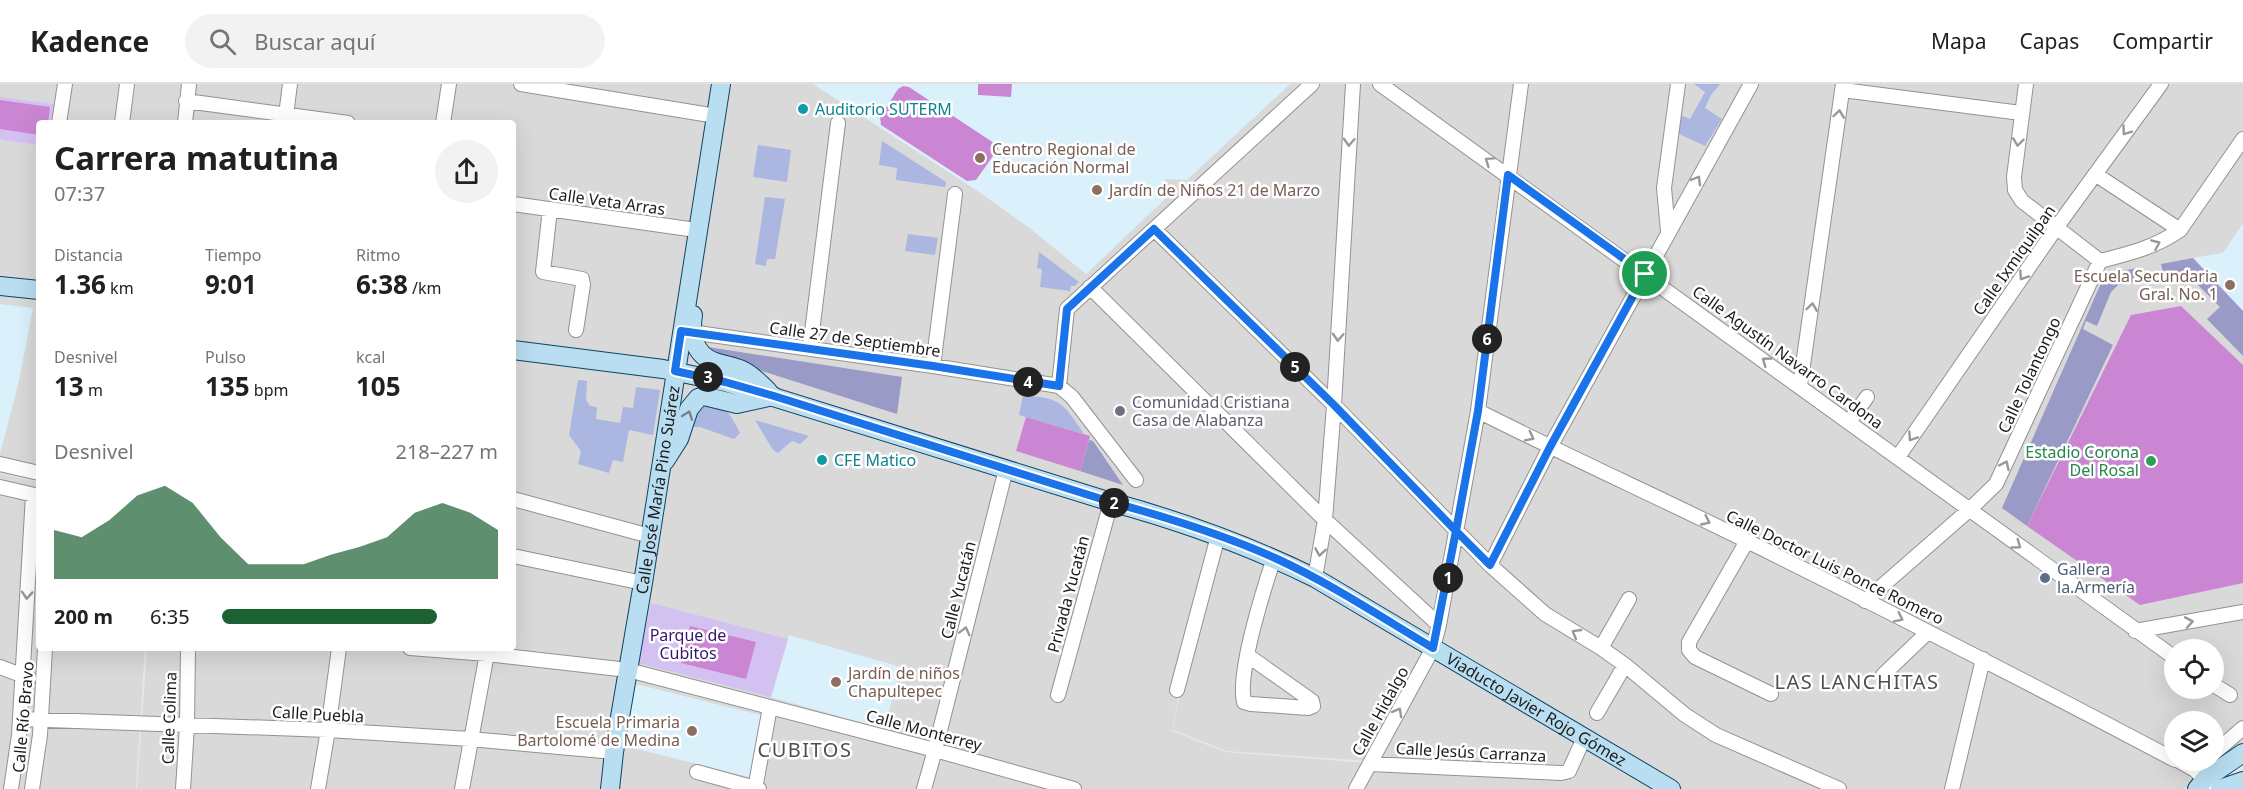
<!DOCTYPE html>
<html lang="es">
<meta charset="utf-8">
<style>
body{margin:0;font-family:"Noto Sans",sans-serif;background:#f2f2f2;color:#202124;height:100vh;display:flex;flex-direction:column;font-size:22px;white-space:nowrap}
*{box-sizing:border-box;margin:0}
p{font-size:20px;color:#757577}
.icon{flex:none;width:33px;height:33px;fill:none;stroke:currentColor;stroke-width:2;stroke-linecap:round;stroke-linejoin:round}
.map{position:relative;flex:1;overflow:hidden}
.side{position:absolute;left:36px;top:36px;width:480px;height:531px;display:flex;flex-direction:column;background:#fff;border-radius:6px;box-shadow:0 6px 24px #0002}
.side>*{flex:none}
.tools{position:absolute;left:2164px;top:555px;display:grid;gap:12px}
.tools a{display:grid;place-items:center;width:60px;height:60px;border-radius:50%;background:#fff;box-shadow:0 6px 24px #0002;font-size:30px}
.pin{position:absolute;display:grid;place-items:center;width:51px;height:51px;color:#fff;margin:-26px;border:3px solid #fff;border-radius:50%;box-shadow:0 2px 6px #0007}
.km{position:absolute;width:30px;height:30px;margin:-15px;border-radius:50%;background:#222;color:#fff;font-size:16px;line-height:30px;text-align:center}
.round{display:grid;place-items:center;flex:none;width:63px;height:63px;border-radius:32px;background:#f2f2f2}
.overview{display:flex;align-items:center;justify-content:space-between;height:102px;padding:0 18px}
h1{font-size:33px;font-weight:700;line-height:45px}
.stats{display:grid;grid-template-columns:repeat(3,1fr);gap:9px;height:102px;padding:6px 18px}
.stats div{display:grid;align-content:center}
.stats b{font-size:26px;font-weight:700}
.stats small{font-size:16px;font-weight:400}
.stats p{font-size:16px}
.chart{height:168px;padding:12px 18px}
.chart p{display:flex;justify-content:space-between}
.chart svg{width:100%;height:108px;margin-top:6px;fill:#1b6131;opacity:.7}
ul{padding:0 18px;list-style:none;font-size:20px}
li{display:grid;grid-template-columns:96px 72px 1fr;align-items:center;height:45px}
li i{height:15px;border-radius:8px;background:#1b6131}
header{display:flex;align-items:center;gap:36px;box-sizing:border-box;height:84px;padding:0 30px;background:#fff;border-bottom:2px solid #e0e0e0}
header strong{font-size:28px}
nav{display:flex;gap:33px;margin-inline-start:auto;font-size:21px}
.search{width:420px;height:54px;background:#f2f2f2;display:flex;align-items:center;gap:15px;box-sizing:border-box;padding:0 21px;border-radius:33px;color:#757577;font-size:22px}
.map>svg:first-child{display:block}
</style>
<header>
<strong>Kadence</strong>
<div class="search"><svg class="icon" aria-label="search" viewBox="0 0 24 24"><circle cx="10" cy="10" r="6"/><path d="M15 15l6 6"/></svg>Buscar aquí</div>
<nav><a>Mapa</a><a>Capas</a><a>Compartir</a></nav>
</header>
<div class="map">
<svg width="2243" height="705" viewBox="0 0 2243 705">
<rect width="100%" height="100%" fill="#e1ebeb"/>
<!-- residential -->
<path fill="#d8d9d8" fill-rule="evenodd" d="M 0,0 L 2243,0 L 2243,664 L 2183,705 L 1678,705 L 1436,569 L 1670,705 L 137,705 L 147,564 L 513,564 L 513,266 L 677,288 L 1216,451 L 1178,614 L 1172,647 L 1225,668 L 1368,679 L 1369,677 L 1226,667 L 1173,646 L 1178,618 L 1220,449 L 727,293 L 513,263 L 513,39 L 39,39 L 39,203 L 0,199 ZM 2175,566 L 2214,566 L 2214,604 L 2175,604 ZM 2175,638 L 2214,638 L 2214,676 L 2175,676 Z
M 0,204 L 39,207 L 39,397 L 0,389 Z
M 0,390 L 39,398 L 39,564 L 145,564 L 136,705 L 0,705 Z"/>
<!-- education -->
<path fill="#daf1fb" d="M 813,0 L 1290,0 L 1187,96 L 1165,95 L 1164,116 L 1086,190 L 1027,142 L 976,106 Z
M 2243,139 L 2243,227 L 2193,174 L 2223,169 Z
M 0,220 L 33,224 L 19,297 L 0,370 Z
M 789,551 L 901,583 L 884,645 L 771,613 Z
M 636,600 L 764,632 L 749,693 L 621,661 Z"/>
<!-- grass -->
<path fill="#abb6e1" d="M 1694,0 L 1720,0 L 1711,11 L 1705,24 L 1722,35 L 1705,62 L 1675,48 L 1680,31 L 1690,35 L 1705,8 Z
M 882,57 L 946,98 L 945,103 L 896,96 L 897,84 L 879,81 Z
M 758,61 L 791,66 L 787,98 L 753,93 Z
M 765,113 L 785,115 L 775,175 L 767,175 L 766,182 L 755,180 Z
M 908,150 L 938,154 L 935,171 L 905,167 Z
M 1039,168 L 1079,198 L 1075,202 L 1071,202 L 1070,207 L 1040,203 L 1042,185 L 1037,184 Z
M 578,296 L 587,297 L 586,316 L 590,322 L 597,323 L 596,335 L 620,339 L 623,323 L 633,324 L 636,303 L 660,306 L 653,351 L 629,346 L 623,378 L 613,376 L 609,389 L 578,380 L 581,367 L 569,351 Z
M 1023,311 C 1063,315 1062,318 1084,350 L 1019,331 Z
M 703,319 C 728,323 729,328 740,349 L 734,355 L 700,343 L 691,343 Z
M 755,336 L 809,352 L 800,360 L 792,357 L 778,369 L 773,366 Z"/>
<!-- forest -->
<path fill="#9a9ac6" d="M 2193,174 L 2243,227 L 2243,272 L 2207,235 L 2220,223 L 2192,195 L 2181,190 L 2164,193 L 2161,180 Z
M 2137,184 L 2139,197 L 2118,201 L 2111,208 L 2097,242 L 2086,237 L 2083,245 L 2113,261 L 2027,442 L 2002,424 L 2105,190 Z
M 708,263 L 902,293 L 897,330 L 759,286 C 743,276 720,275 708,263 Z
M 1089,356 L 1093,357 L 1123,401 L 1080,387 Z"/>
<!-- park -->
<path fill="#d3c1f2" d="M 0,13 L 54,20 L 51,39 L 39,39 L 39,61 L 3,56 L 0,54 Z
M 651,519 L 788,555 L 771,613 L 638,579 Z"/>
<!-- pitch -->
<path fill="#cb86d3" d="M 978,0 L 1012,0 L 1011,13 L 978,11 Z
M 903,2 L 909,3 L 997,61 L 998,65 L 976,96 L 967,97 L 881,41 L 880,33 L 898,5 Z
M 0,16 L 50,23 L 48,39 L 39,39 L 39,51 L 0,45 Z
M 2181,222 L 2243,281 L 2243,499 L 2140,521 L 2027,442 L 2131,231 Z
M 1026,333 L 1090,352 L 1080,387 L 1016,367 Z
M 690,542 L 756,558 L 746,595 L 681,579 Z"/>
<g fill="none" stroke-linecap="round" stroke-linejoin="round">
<!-- street casing -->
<g stroke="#929292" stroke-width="16">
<path id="street" d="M 521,0 L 716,32
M 1380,0 L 2175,574
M 2026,0 L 2014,93 L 2015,106 L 2022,117 L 2100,177
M 1843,6 L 2021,29
M 186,17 L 348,39
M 59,39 L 65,0
M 122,39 L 127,0
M 185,39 L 189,0
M 285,39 L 290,0
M 443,39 L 449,0
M 2095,90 L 2180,146
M 513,120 L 696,146
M 550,125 L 543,188 L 582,195 L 583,201 L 576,246
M 1154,145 L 1334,321 L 1490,481 L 1545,530 L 1601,564 L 1625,581 L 1685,631 L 1716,651 L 1839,705
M 1668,147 L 1664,104 L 1678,0
M 2100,177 C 2128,170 2156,163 2180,146 L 2243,55
M 1090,203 L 1325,436 L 1439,541
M 683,247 L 933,282 L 1059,302
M 810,264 L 838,39
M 933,282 L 955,110
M 1059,302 L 1067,225 L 1312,0
M 1059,302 L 1072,313 L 1136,396
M 1800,302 L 1843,0
M 1478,327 C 1567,372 1658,413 1747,457 C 1891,528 2033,601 2175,676
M 1849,338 L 1867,313
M 1898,373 L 2056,144 L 2161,0
M 0,380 L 39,389
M 0,403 L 39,412
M 513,415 L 650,452
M 1747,457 L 1689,558 L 1689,566 L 1695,573 L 1771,610
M 513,472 L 643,499
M 1490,481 L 1550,363 L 1751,0
M 1315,494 L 1325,436 L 1334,321 L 1353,0
M 1865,517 L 1969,426 L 1996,400 L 2100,177
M 2135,547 L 2243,528
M 410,564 L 487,570 L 628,586 L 935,666 L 1074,705
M 1601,564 L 1629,515
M 1247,571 L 1312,617 L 1313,622 L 1308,624 L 1251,620 L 1244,618 C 1237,589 1264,504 1274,474
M 0,583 L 29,594
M 1883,591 L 1928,548
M 2214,601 L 2230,611
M 1177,606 L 1218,452
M 1058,611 L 1111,418
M 1597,629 L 1625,581
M 20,635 L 328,646 L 470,655 L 614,668
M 2214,669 L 2243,644
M 2177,676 L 2195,686 L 2211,702
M 1370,680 L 1561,689 L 1569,687 L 1584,654
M 697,688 L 759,705
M 11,705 L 19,651 L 33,411
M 32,705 L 40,651 L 45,564
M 183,705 L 187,642 L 188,564
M 318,705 L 328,646 L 339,564
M 462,705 L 488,564
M 755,705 L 770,623
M 924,705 L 935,666 L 1006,385
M 1356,705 L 1433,564 L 1439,541 L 1478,327 L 1521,0
M 1952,705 L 1983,575"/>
</g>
<!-- secondary casing -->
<g stroke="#104363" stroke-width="20">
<g id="secondary">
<path d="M 0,202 L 39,206"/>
<path d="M 693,231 C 690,250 694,271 715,278 C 724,281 734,282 742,286 C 752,290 760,300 768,307"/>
<path id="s1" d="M 513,266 L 663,285 L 725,298 L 1111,418 C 1181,437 1250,462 1315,494 L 1671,705"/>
<path d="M 665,377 L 679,355 L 689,325 L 698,314 L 704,312 L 737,320 L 773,312"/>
<path id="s2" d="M 610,705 L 614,668 L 643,499 L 721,0"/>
<path d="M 2197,705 L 2205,695 L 2243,669"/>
<path d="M 2220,705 L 2243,697"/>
</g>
</g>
<!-- street -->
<use href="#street" stroke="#fff" stroke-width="14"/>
<!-- secondary -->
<use href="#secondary" stroke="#b9def1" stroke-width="18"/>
</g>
<!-- one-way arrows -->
<defs><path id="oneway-chevron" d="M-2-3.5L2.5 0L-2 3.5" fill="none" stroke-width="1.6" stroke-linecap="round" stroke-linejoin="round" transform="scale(1.5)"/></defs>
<g stroke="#989898">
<use href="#oneway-chevron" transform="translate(1839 30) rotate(-82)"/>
<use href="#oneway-chevron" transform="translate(2126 47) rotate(126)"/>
<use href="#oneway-chevron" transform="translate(1349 58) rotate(93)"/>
<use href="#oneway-chevron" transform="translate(2018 58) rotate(97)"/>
<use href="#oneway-chevron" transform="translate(1489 77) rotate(-145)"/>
<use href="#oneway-chevron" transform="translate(1697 96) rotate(-60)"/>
<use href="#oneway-chevron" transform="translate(2156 160) rotate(-23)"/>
<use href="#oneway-chevron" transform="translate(2023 192) rotate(124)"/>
<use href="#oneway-chevron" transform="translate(1812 223) rotate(-82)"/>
<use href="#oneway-chevron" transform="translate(1338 253) rotate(93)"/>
<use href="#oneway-chevron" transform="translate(1766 277) rotate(-144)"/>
<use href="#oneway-chevron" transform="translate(1530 353) rotate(27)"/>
<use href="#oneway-chevron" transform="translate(1912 353) rotate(124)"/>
<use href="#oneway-chevron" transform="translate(2005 381) rotate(-65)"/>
<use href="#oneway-chevron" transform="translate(1706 437) rotate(25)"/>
<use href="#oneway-chevron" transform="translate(2017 461) rotate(36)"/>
<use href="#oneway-chevron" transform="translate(1320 468) rotate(99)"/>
<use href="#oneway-chevron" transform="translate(27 511) rotate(94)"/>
<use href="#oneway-chevron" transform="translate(1899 534) rotate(26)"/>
<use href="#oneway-chevron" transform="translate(2189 538) rotate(-10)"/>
<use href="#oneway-chevron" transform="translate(965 547) rotate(-76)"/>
<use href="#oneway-chevron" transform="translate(1576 549) rotate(-149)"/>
<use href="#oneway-chevron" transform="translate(1398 628) rotate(-61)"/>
</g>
<use stroke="#728691" href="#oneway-chevron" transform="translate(688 331) rotate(-70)"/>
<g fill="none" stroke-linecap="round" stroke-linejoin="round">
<!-- route casing -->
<g stroke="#fff" stroke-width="12">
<path id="route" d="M 1645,190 L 1550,363 L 1490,481 L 1456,447 L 1433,564 C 1381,533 1330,499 1275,474 C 1222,450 1166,433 1111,418 L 774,312 L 725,298 L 675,287 L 681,247 L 933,282 L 1059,302 L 1067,225 L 1154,145 L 1334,321 L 1456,447 L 1478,327 L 1508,91 L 1645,190"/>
</g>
<!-- route -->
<use href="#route" stroke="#1a73e8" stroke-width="8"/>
</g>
<!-- markers -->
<g fill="#0f9aa8" stroke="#fff" stroke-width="2">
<circle cx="803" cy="25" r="6"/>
<circle cx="822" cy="376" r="6"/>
</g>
<g fill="#8d6e63" stroke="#fff" stroke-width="2">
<circle cx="980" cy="74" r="6"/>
<circle cx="1097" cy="106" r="6"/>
<circle cx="2230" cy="201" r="6"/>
<circle cx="836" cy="598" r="6"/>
<circle cx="692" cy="647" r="6"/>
</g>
<circle fill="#6b7280" stroke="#fff" stroke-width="2" cx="1120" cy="327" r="6"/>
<circle fill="#2e9e5b" stroke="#fff" stroke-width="2" cx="2151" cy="377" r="6"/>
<circle fill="#5c6f8a" stroke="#fff" stroke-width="2" cx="2045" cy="494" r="6"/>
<g text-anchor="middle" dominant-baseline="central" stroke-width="5" stroke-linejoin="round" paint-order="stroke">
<!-- culture labels -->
<g font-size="16" fill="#0d838f" stroke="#fff" text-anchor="start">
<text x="815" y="25">Auditorio SUTERM</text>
<text x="834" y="376">CFE Matico</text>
</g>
<!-- education labels -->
<g font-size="16" fill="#785e54" stroke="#fff" text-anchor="start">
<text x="992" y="65">Centro Regional de<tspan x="992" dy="18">Educación Normal</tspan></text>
<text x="1109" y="106">Jardín de Niños 21 de Marzo</text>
<text x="2218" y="192" text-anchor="end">Escuela Secundaria<tspan x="2218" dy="18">Gral. No. 1</tspan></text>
<text x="848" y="589">Jardín de niños<tspan x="848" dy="18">Chapultepec</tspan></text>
<text x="680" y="638" text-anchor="end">Escuela Primaria<tspan x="680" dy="18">Bartolomé de Medina</tspan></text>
</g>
<!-- street labels -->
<g font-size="16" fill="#1b1b1b" stroke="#fff">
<text transform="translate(607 117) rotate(8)">Calle Veta Arras</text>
<text transform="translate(2014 176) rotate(-55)">Calle Ixmiquilpan</text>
<text transform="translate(855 255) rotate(8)">Calle 27 de Septiembre</text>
<text transform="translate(1788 273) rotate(36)">Calle Agustín Navarro Cardona</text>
<text transform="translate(2029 291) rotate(-65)">Calle Tolantongo</text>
<text stroke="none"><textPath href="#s2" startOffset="303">Calle José María Pino Suárez</textPath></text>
<text transform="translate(1835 483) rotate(26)">Calle Doctor Luis Ponce Romero</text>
<text transform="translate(958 506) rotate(-76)">Calle Yucatán</text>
<text transform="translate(1068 510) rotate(-75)">Privada Yucatán</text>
<text stroke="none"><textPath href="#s1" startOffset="1094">Viaducto Javier Rojo Gómez</textPath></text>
<text transform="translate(1380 627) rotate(-61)">Calle Hidalgo</text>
<text transform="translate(318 630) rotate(3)">Calle Puebla</text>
<text transform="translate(23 633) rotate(-85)">Calle Río Bravo</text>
<text transform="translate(169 634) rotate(-88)">Calle Colima</text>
<text transform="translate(924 646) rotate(15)">Calle Monterrey</text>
<text transform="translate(1471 668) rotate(3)">Calle Jesús Carranza</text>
</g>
<!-- worship labels -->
<g font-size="16" fill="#5b616d" stroke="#fff" text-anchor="start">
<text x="1132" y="318">Comunidad Cristiana<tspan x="1132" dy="18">Casa de Alabanza</tspan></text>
</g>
<!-- leisure labels -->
<g font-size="16" fill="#27864d" stroke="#fff" text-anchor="end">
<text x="2139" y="368">Estadio Corona<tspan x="2139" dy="18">Del Rosal</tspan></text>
</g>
<!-- service labels -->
<g font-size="16" fill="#4e5e75" stroke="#fff" text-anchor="start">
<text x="2057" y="485">Gallera<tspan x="2057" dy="18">la.Armería</tspan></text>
</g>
<!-- park labels -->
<g font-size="16" fill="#35166b" stroke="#fff">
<text x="688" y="551">Parque de<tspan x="688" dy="18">Cubitos</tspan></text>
</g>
<!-- quarter labels -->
<g font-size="20" letter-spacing="1.5" fill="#4e4e4e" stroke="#fff">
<text x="1857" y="597">LAS LANCHITAS</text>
<text x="805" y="665">CUBITOS</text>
</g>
</g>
</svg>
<div class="tools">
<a><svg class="icon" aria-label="locate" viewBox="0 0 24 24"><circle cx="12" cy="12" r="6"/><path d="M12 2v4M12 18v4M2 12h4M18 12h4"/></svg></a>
<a><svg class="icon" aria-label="layers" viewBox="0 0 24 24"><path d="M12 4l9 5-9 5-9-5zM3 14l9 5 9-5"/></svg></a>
</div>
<div class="pin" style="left:1645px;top:190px;background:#1e9e55"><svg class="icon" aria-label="arrive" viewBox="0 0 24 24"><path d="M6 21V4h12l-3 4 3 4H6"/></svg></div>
<b class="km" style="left:1448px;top:494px">1</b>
<b class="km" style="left:1114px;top:419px">2</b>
<b class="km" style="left:708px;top:293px">3</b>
<b class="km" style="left:1028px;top:298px">4</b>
<b class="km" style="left:1295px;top:283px">5</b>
<b class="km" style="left:1487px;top:255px">6</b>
<section class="side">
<div class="overview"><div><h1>Carrera matutina</h1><p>07:37</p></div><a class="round"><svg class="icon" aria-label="share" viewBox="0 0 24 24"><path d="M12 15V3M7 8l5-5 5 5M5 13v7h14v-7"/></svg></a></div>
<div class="stats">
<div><p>Distancia</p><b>1.36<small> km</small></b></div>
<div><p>Tiempo</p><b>9:01</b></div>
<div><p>Ritmo</p><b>6:38<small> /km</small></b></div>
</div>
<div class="stats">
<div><p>Desnivel</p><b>13<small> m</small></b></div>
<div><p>Pulso</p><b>135<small> bpm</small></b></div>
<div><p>kcal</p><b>105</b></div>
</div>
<div class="chart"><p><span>Desnivel</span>218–227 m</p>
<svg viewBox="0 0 160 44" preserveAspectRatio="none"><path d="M0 44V24L10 27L20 20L30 10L40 6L50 13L60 27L70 38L80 38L90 38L100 34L110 31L120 27L130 17L140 13L150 17L160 24V44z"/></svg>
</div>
<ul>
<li><b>200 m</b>6:35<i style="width:78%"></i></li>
</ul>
</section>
</div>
